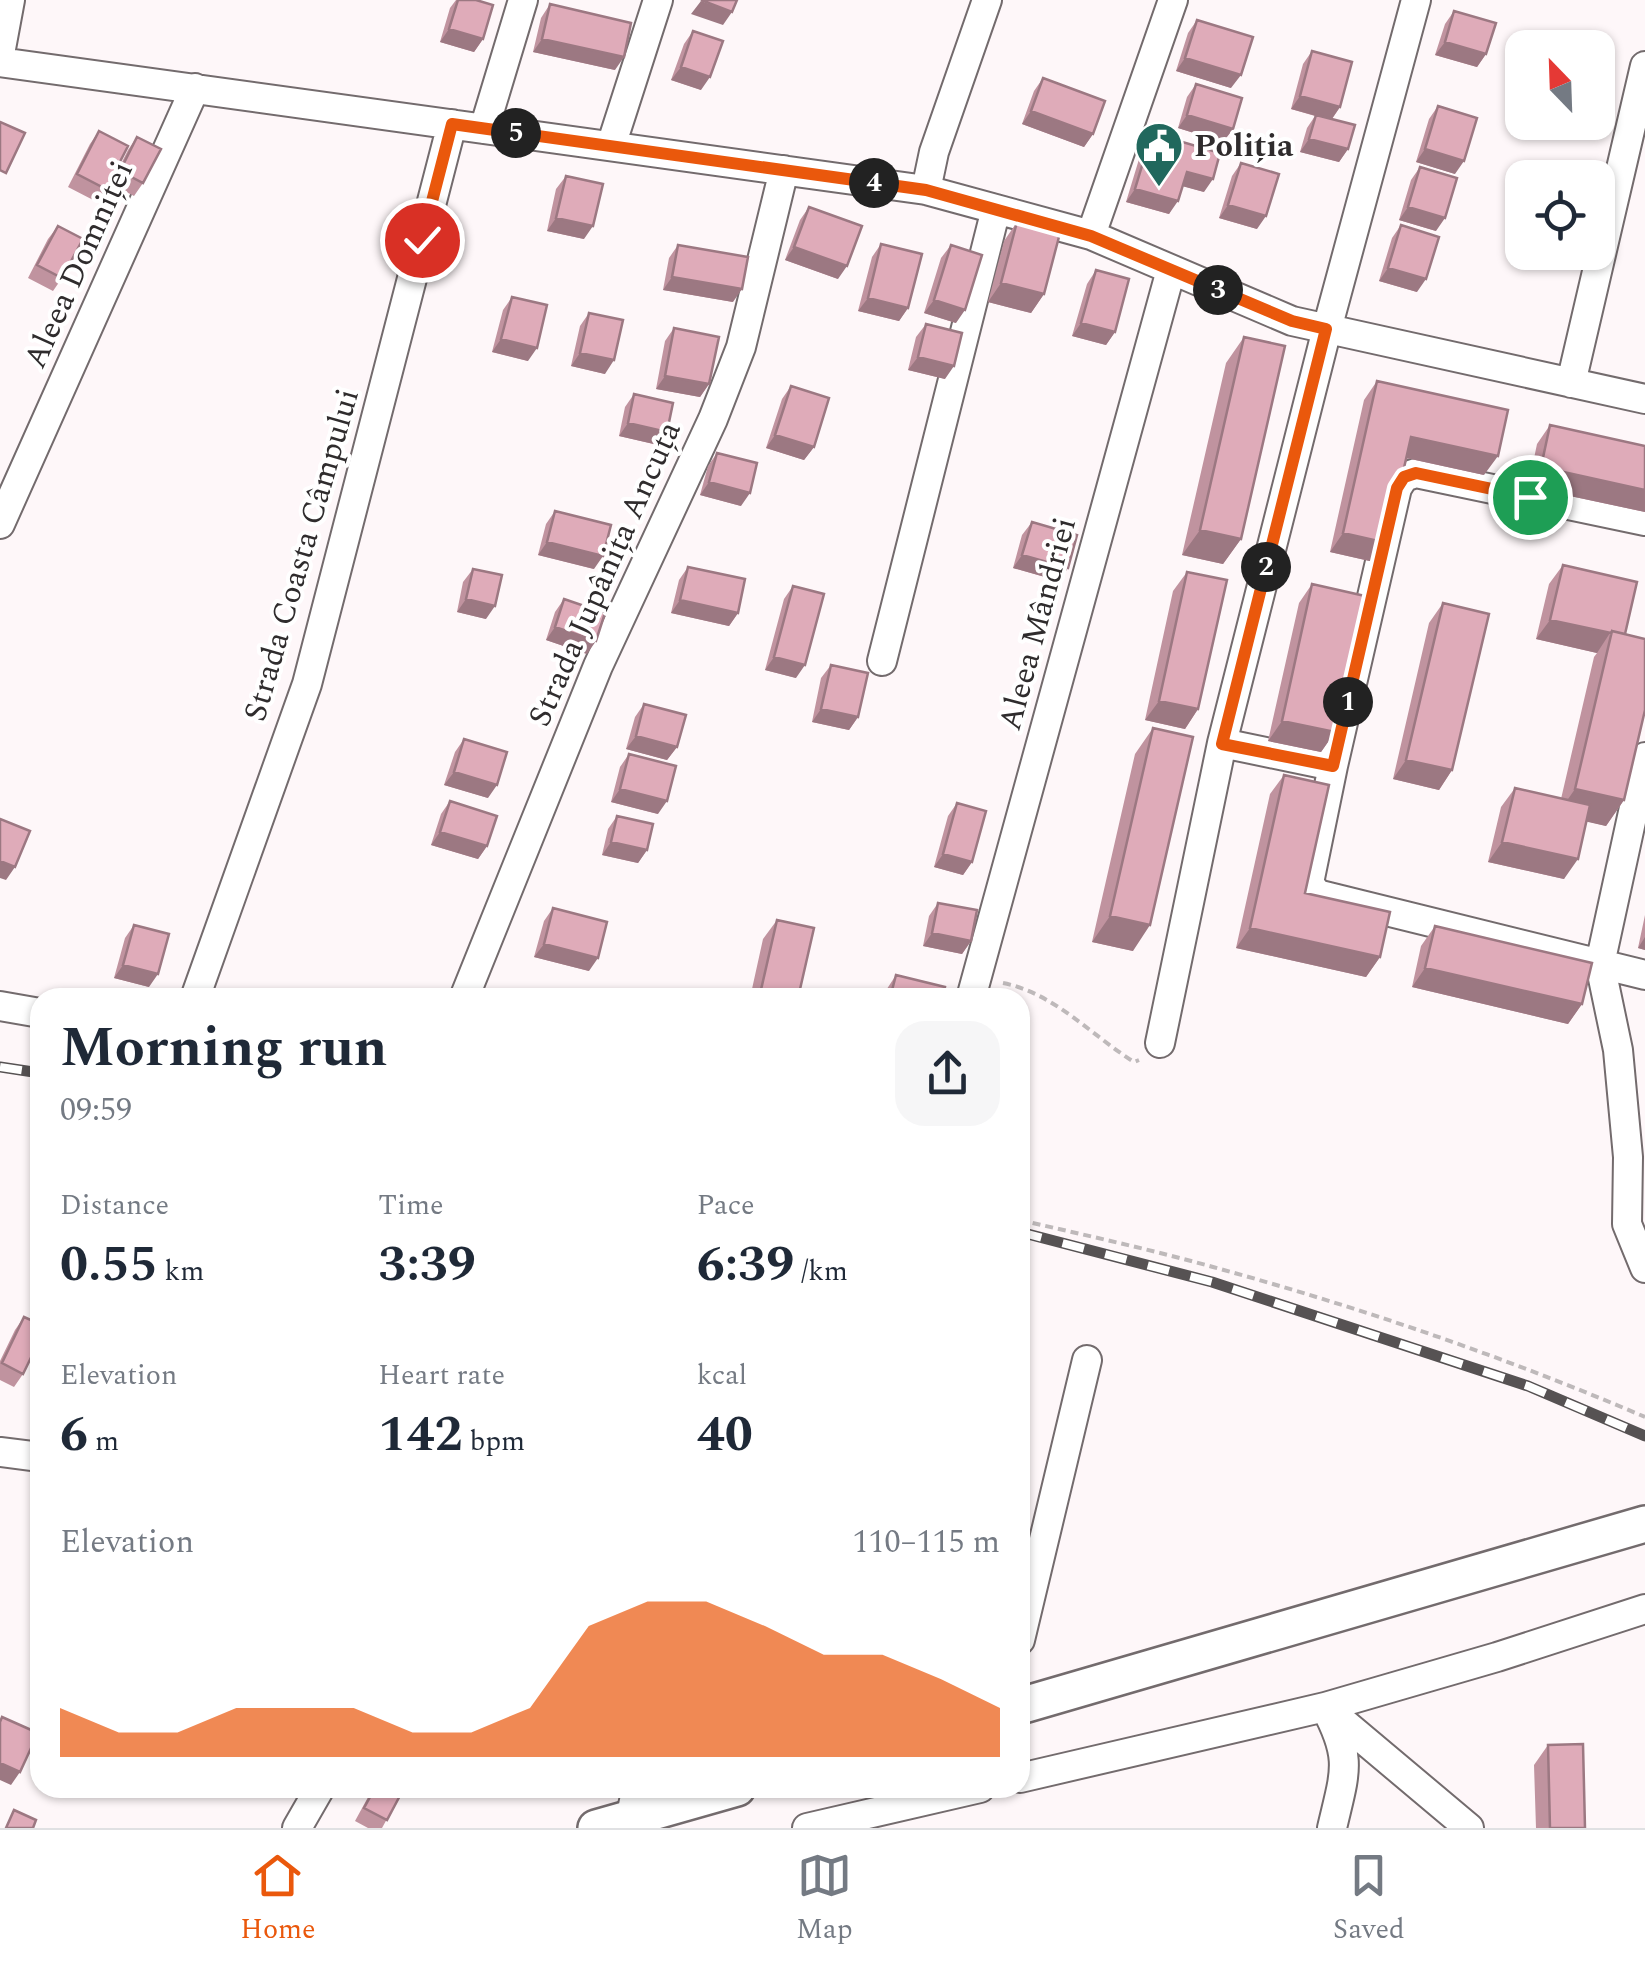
<!DOCTYPE html>
<meta charset="utf-8">
<style>
body{margin:0;font-family:Spectral,serif;background:#f6f6f7;color:#1f2937;height:100vh;display:flex;flex-direction:column;font-size:38px;white-space:nowrap}
*{box-sizing:border-box;margin:0}
p{font-size:32px;color:#747a83}
.icon{flex:none;width:55px;height:55px;fill:none;stroke:currentColor;stroke-width:2;stroke-linecap:round;stroke-linejoin:round}
.map{position:relative;flex:1;overflow:hidden}
.side{position:absolute;left:30px;top:988px;width:1000px;height:810px;display:flex;flex-direction:column;background:#fff;border-radius:30px;box-shadow:0 2px 8px #0004}
.side>*{flex:none}
.needle{width:65px;rotate:337deg}
.controls{position:absolute;left:1505px;top:30px;display:grid;gap:20px}
.controls a{display:grid;place-items:center;width:110px;height:110px;border-radius:20px;background:#fff;box-shadow:0 2px 8px #0004;font-size:50px}
.pin{position:absolute;display:grid;place-items:center;width:85px;height:85px;color:#fff;margin:-42px;border:5px solid #fff;border-radius:50%;box-shadow:0 2px 10px #0007}
.km{position:absolute;width:50px;height:50px;margin:-25px;border-radius:50%;background:#222;color:#fff;font-size:28px;line-height:50px;text-align:center}
.round{display:grid;place-items:center;flex:none;width:105px;height:105px;border-radius:30px;background:#f6f6f7}
.overview{display:flex;align-items:center;justify-content:space-between;height:170px;padding:0 30px}
h1{font-size:55px;font-weight:700;line-height:75px}
.stats{display:grid;grid-template-columns:repeat(3,1fr);gap:15px;height:170px;padding:10px 30px}
.stats div{display:grid;align-content:center}
.stats b{font-size:50px;font-weight:700}
.stats small{font-size:28px;font-weight:400}
.stats p{font-size:28px}
.chart{height:280px;padding:20px 30px}
.chart p{display:flex;justify-content:space-between}
.chart svg{width:100%;height:180px;margin-top:10px;fill:#ea580c;opacity:.7}
.menu{display:flex;justify-content:space-around;align-items:center;height:140px;border-top:2px solid #e0e1e3;background:#fff;font-size:28px;color:#747a83}
.menu a{display:grid;justify-items:center;gap:5px}
.menu .active{color:#ea580c}
.map>svg:first-child{display:block}
</style>
<div class="map">
<svg width="1645" height="1828" viewBox="0 0 1645 1828">
<rect width="100%" height="100%" fill="#fef7f9"/>
<g fill="none" stroke-linecap="round" stroke-linejoin="round">
<!-- minor casing -->
<g stroke="#736b6d" stroke-width="32">
<path id="minor" d="M 0,54 L 10,0
M 0,62 L 926,190 L 1091,235 L 1292,321 L 1645,399
M 484,129 L 523,0
M 611,146 L 658,0
M 926,190 L 934,152 L 987,0
M 1091,235 L 1173,0
M 1571,383 L 1645,66
M 0,524 L 195,88
M 882,661 L 996,209
M 1222,743 L 1333,766 L 1397,488 L 1404,477 L 1416,473 L 1645,521
M 1645,757 L 1600,964 L 1618,1050 L 1628,1157 L 1627,1224 L 1645,1268
M 1333,766 L 1309,883 L 1317,894 L 1645,975
M 195,998 L 307,684 L 452,124
M 464,998 L 598,666 L 713,419 L 741,347 L 784,170
M 971,998 L 1171,270
M 0,1006 L 40,1013
M 1160,1043 L 1222,743 L 1327,329 L 1416,0
M 0,1452 L 40,1457
M 1020,1640 L 1087,1360
M 1020,1778 L 1325,1707 L 1469,1828
M 297,1828 L 320,1788
M 638,1828 C 631,1811 629,1795 648,1788
M 807,1828 L 980,1788
M 1332,1828 C 1345,1772 1353,1759 1325,1707 L 1497,1657 L 1645,1609"/>
</g>
<!-- major casing -->
<g stroke="#736b6d" stroke-width="40">
<path id="major" d="M 1020,1706 L 1645,1524
M 596,1828 L 737,1788"/>
</g>
<!-- path -->
<path stroke="#beb9ba" stroke-width="4" stroke-dasharray="8 5" stroke-linecap="butt" d="M 1003,983 C 1054,993 1091,1035 1134,1062 L 1139,1060
M 1020,1220 C 1084,1235 1149,1249 1213,1267 C 1359,1307 1505,1357 1645,1417"/>
<!-- minor -->
<use href="#minor" stroke="#fff" stroke-width="28"/>
<!-- major -->
<use href="#major" stroke="#fff" stroke-width="35"/>
<!-- rail casing -->
<g stroke="#565253" stroke-width="11">
<path id="rail" d="M 0,1067 L 40,1073
M 1020,1232 L 1212,1282 L 1528,1386 L 1645,1436"/>
</g>
<!-- rail -->
<use href="#rail" stroke="#fff" stroke-width="8" stroke-dasharray="22" stroke-linecap="butt"/>
</g>
<!-- wall -->
<path fill="#c0939f" d="M 456,0 L 476,0 L 483,39 L 474,52 L 440,42 L 450,8 Z
M 550,4 L 615,70 L 533,52 L 541,18 Z
M 1454,11 L 1486,54 L 1477,67 L 1435,55 L 1445,24 Z
M 1197,20 L 1231,88 L 1176,71 L 1188,33 Z
M 693,31 L 701,90 L 671,80 L 684,44 Z
M 1312,51 L 1340,107 L 1332,119 L 1348,149 L 1339,162 L 1300,152 L 1307,128 L 1315,116 L 1291,109 L 1303,64 Z
M 1043,78 L 1093,134 L 1084,147 L 1022,124 L 1034,91 Z
M 1196,84 L 1233,129 L 1223,142 L 1178,128 L 1187,97 Z
M 1438,106 L 1455,174 L 1416,162 L 1429,119 Z
M 99,131 L 106,189 L 97,202 L 68,187 L 90,144 Z
M 1152,133 L 1204,192 L 1183,186 L 1169,214 L 1126,202 L 1143,146 Z
M 137,137 L 143,183 L 134,196 L 111,184 L 128,150 Z
M 1241,163 L 1257,229 L 1219,218 L 1232,176 Z
M 1420,167 L 1436,231 L 1399,220 L 1411,180 Z
M 566,176 L 584,239 L 547,231 L 556,189 Z
M 809,207 L 838,279 L 785,260 L 800,220 Z
M 1017,222 L 1044,294 L 1031,313 L 988,302 L 1004,241 Z
M 1401,225 L 1417,292 L 1379,281 L 1392,238 Z
M 58,226 L 62,278 L 53,291 L 28,278 L 48,239 Z
M 881,244 L 908,308 L 899,321 L 858,311 L 872,257 Z
M 678,245 L 733,302 L 663,290 L 669,258 Z
M 951,245 L 956,323 L 924,313 L 941,258 Z
M 1096,270 L 1115,332 L 1106,345 L 1072,336 L 1087,284 Z
M 512,297 L 528,361 L 492,352 L 503,310 Z
M 589,313 L 605,374 L 571,366 L 580,326 Z
M 926,324 L 945,379 L 908,370 L 916,337 Z
M 674,328 L 709,384 L 700,397 L 656,389 L 665,341 Z
M 1244,337 L 1241,539 L 1223,564 L 1182,555 L 1226,363 Z
M 1377,381 L 1484,475 L 1406,458 L 1374,562 L 1330,552 L 1364,400 Z
M 791,386 L 814,447 L 804,460 L 766,448 L 782,399 Z
M 634,394 L 667,432 L 658,445 L 619,436 L 625,407 Z
M 1550,425 L 1645,446 L 1645,512 L 1528,487 L 1537,444 Z
M 717,453 L 741,506 L 700,495 L 708,466 Z
M 555,511 L 594,569 L 538,555 L 546,524 Z
M 1032,522 L 1068,568 L 1059,581 L 1013,568 L 1022,535 Z
M 1563,565 L 1625,634 L 1624,800 L 1606,826 L 1586,821 L 1564,879 L 1488,862 L 1501,807 L 1515,788 L 1561,799 L 1594,657 L 1597,653 L 1536,639 L 1549,584 Z
M 688,567 L 738,613 L 729,626 L 671,613 L 679,580 Z
M 473,569 L 486,619 L 457,612 L 463,582 Z
M 1187,572 L 1198,709 L 1185,729 L 1145,720 L 1173,591 Z
M 1312,584 L 1335,732 L 1321,752 L 1268,741 L 1299,603 Z
M 793,586 L 796,678 L 765,670 L 784,599 Z
M 564,599 L 587,654 L 546,640 L 555,612 Z
M 1443,603 L 1452,770 L 1439,790 L 1393,779 L 1429,623 Z
M 831,665 L 858,717 L 849,730 L 812,722 L 821,678 Z
M 644,704 L 677,747 L 667,760 L 626,749 L 635,717 Z
M 1153,728 L 1133,951 L 1092,942 L 1135,754 Z
M 464,739 L 488,798 L 444,785 L 455,752 Z
M 629,754 L 658,814 L 611,802 L 620,767 Z
M 1284,775 L 1305,893 L 1380,957 L 1366,977 L 1236,948 L 1270,794 Z
M 450,801 L 487,846 L 478,859 L 431,845 L 441,814 Z
M 957,803 L 972,862 L 963,875 L 934,867 L 948,816 Z
M 617,816 L 647,850 L 638,863 L 602,855 L 608,829 Z
M 938,903 L 971,941 L 962,954 L 923,946 L 929,916 Z
M 553,908 L 589,971 L 534,957 L 544,921 Z
M 1645,915 L 1645,950 L 1638,948 Z
M 777,920 L 798,998 L 750,998 L 763,939 Z
M 134,925 L 149,987 L 114,978 L 125,938 Z
M 1435,926 L 1582,1004 L 1568,1024 L 1412,987 L 1421,946 Z
M 896,975 L 943,998 L 881,998 Z
M 24,1317 L 23,1374 L 14,1387 L 0,1380 L 0,1361 L 15,1330 Z
M 1548,1745 L 1585,1828 L 1536,1828 L 1534,1765 Z
M 373,1788 L 404,1788 L 382,1828 L 368,1828 L 355,1821 Z"/>
<!-- shaded-wall -->
<path fill="#9c7882" d="M 701,1 L 732,12 L 723,25 L 691,14 Z
M 449,29 L 483,39 L 474,52 L 440,42 Z
M 542,39 L 624,57 L 615,70 L 533,52 Z
M 1445,42 L 1486,54 L 1477,67 L 1435,55 Z
M 1185,58 L 1241,75 L 1231,88 L 1176,71 Z
M 681,67 L 710,77 L 701,90 L 671,80 Z
M 1300,96 L 1340,107 L 1331,120 L 1291,109 Z
M 1031,111 L 1093,134 L 1084,147 L 1022,124 Z
M 1187,115 L 1233,129 L 1223,142 L 1178,128 Z
M 1309,139 L 1348,149 L 1339,162 L 1300,152 Z
M 1425,149 L 1464,161 L 1455,174 L 1416,162 Z
M 1187,172 L 1213,179 L 1204,192 L 1178,185 Z
M 1135,189 L 1178,201 L 1169,214 L 1126,202 Z
M 1228,205 L 1266,216 L 1257,229 L 1219,218 Z
M 1408,207 L 1445,218 L 1436,231 L 1399,220 Z
M 556,218 L 593,226 L 584,239 L 547,231 Z
M 794,247 L 847,266 L 838,279 L 785,260 Z
M 1388,268 L 1426,279 L 1417,292 L 1379,281 Z
M 672,277 L 742,289 L 733,302 L 663,290 Z
M 1001,283 L 1044,294 L 1031,313 L 988,302 Z
M 868,298 L 908,308 L 899,321 L 858,311 Z
M 934,300 L 965,310 L 956,323 L 924,313 Z
M 1081,323 L 1115,332 L 1106,345 L 1072,336 Z
M 501,339 L 537,348 L 528,361 L 492,352 Z
M 580,353 L 614,360 L 605,374 L 571,366 Z
M 918,357 L 954,366 L 945,379 L 908,370 Z
M 665,376 L 709,384 L 700,397 L 656,389 Z
M 628,423 L 667,432 L 658,445 L 619,436 Z
M 775,435 L 814,447 L 804,460 L 766,448 Z
M 1411,437 L 1498,456 L 1484,475 L 1397,456 Z
M 1541,467 L 1645,490 L 1645,512 L 1528,487 Z
M 709,482 L 750,493 L 741,506 L 700,495 Z
M 1200,530 L 1241,539 L 1223,564 L 1182,555 Z
M 1343,533 L 1387,543 L 1374,562 L 1330,552 Z
M 547,542 L 603,556 L 594,569 L 538,555 Z
M 1022,555 L 1068,568 L 1059,581 L 1013,568 Z
M 466,599 L 495,606 L 486,619 L 457,612 Z
M 680,600 L 738,613 L 729,626 L 671,613 Z
M 1550,620 L 1610,633 L 1597,653 L 1536,639 Z
M 555,627 L 596,641 L 587,654 L 546,640 Z
M 774,657 L 805,665 L 796,678 L 765,670 Z
M 1159,701 L 1198,709 L 1185,729 L 1145,720 Z
M 821,709 L 858,717 L 849,730 L 812,722 Z
M 1282,721 L 1335,732 L 1321,752 L 1268,741 Z
M 636,736 L 677,747 L 667,760 L 626,749 Z
M 1406,760 L 1452,770 L 1439,790 L 1393,779 Z
M 454,772 L 497,785 L 488,798 L 444,785 Z
M 620,789 L 667,801 L 658,814 L 611,802 Z
M 1575,789 L 1624,800 L 1606,826 L 1557,815 Z
M 440,832 L 487,846 L 478,859 L 431,845 Z
M 611,842 L 647,850 L 638,863 L 602,855 Z
M 1502,842 L 1578,859 L 1564,879 L 1488,862 Z
M 943,854 L 972,862 L 963,875 L 934,867 Z
M 0,861 L 15,867 L 6,880 L 0,878 Z
M 1110,916 L 1150,925 L 1133,951 L 1092,942 Z
M 1250,928 L 1380,957 L 1366,977 L 1236,948 Z
M 932,933 L 971,941 L 962,954 L 923,946 Z
M 1645,937 L 1645,950 L 1638,948 Z
M 544,944 L 598,958 L 589,971 L 534,957 Z
M 123,965 L 158,974 L 149,987 L 114,978 Z
M 1425,968 L 1582,1004 L 1568,1024 L 1412,987 Z
M 0,1763 L 20,1772 L 11,1785 L 0,1780 Z"/>
<!-- building -->
<path fill="#dfabb9" stroke="#9c7882" stroke-width="2.5" d="M 458,0 L 476,0 L 493,5 L 483,39 L 449,29 Z
M 701,0 L 737,0 L 732,12 Z
M 550,4 L 631,23 L 624,57 L 542,39 Z
M 1454,11 L 1496,23 L 1486,54 L 1445,42 Z
M 1197,20 L 1253,37 L 1241,75 L 1185,58 Z
M 693,31 L 723,41 L 710,77 L 681,67 Z
M 1312,51 L 1352,62 L 1340,107 L 1300,96 Z
M 1043,78 L 1105,101 L 1093,134 L 1031,111 Z
M 1196,84 L 1242,98 L 1233,129 L 1187,115 Z
M 1438,106 L 1477,118 L 1464,161 L 1425,149 Z
M 1316,115 L 1355,125 L 1348,149 L 1309,139 Z
M 0,122 L 25,133 L 6,173 L 0,170 Z
M 99,131 L 128,146 L 106,189 L 77,174 Z
M 1152,133 L 1220,153 L 1213,179 L 1187,172 L 1178,201 L 1135,189 Z
M 137,137 L 161,149 L 143,183 L 120,171 Z
M 1241,163 L 1279,174 L 1266,216 L 1228,205 Z
M 1420,167 L 1457,178 L 1445,218 L 1408,207 Z
M 566,176 L 603,184 L 593,226 L 556,218 Z
M 809,207 L 862,226 L 847,266 L 794,247 Z
M 1017,222 L 1060,233 L 1044,294 L 1001,283 Z
M 1401,225 L 1439,237 L 1426,279 L 1388,268 Z
M 58,226 L 83,239 L 62,278 L 37,265 Z
M 881,244 L 922,254 L 908,308 L 868,298 Z
M 678,245 L 748,257 L 742,289 L 672,277 Z
M 951,245 L 982,255 L 965,310 L 934,300 Z
M 1096,270 L 1129,279 L 1115,332 L 1081,323 Z
M 512,297 L 547,305 L 537,348 L 501,339 Z
M 589,313 L 623,320 L 614,360 L 580,353 Z
M 926,324 L 962,333 L 954,366 L 918,357 Z
M 674,328 L 719,337 L 709,384 L 665,376 Z
M 1244,337 L 1285,346 L 1241,539 L 1200,530 Z
M 1377,381 L 1508,410 L 1498,456 L 1411,437 L 1387,543 L 1343,533 Z
M 791,386 L 829,398 L 814,447 L 775,435 Z
M 634,394 L 673,403 L 667,432 L 628,423 Z
M 1550,425 L 1645,446 L 1645,490 L 1541,467 Z
M 717,453 L 757,463 L 750,493 L 709,482 Z
M 555,511 L 611,525 L 603,556 L 547,542 Z
M 1032,522 L 1077,535 L 1068,568 L 1022,555 Z
M 1563,565 L 1637,582 L 1625,634 L 1612,631 L 1611,633 L 1550,620 Z
M 688,567 L 745,579 L 738,613 L 680,600 Z
M 473,569 L 502,575 L 495,606 L 466,599 Z
M 1187,572 L 1227,580 L 1198,709 L 1159,701 Z
M 1312,584 L 1365,596 L 1335,732 L 1282,721 Z
M 793,586 L 824,594 L 805,665 L 774,657 Z
M 564,599 L 605,613 L 596,641 L 555,627 Z
M 1443,603 L 1489,614 L 1452,770 L 1406,760 Z
M 1612,631 L 1645,639 L 1645,710 L 1624,800 L 1575,789 Z
M 831,665 L 868,673 L 858,717 L 821,709 Z
M 644,704 L 686,715 L 677,747 L 636,736 Z
M 1153,728 L 1193,737 L 1150,925 L 1110,916 Z
M 464,739 L 507,752 L 497,785 L 454,772 Z
M 629,754 L 676,766 L 667,801 L 620,789 Z
M 1284,775 L 1329,785 L 1305,893 L 1390,912 L 1380,957 L 1250,928 Z
M 1515,788 L 1590,805 L 1578,859 L 1502,842 Z
M 450,801 L 497,816 L 487,846 L 440,832 Z
M 957,803 L 986,811 L 972,862 L 943,854 Z
M 617,816 L 653,824 L 647,850 L 611,842 Z
M 0,819 L 30,831 L 15,867 L 0,861 Z
M 938,903 L 977,910 L 971,941 L 932,933 Z
M 553,908 L 607,922 L 598,958 L 544,944 Z
M 777,920 L 814,928 L 798,998 L 775,998 L 760,994 Z
M 134,925 L 169,934 L 158,974 L 123,965 Z
M 1435,926 L 1592,963 L 1582,1004 L 1425,968 Z
M 896,975 L 945,987 L 943,998 L 890,998 Z
M 24,1317 L 40,1324 L 40,1339 L 23,1374 L 2,1363 Z
M 2,1717 L 38,1733 L 20,1772 L 0,1763 L 0,1722 Z
M 1583,1744 L 1585,1828 L 1550,1828 L 1548,1745 Z
M 375,1788 L 404,1788 L 387,1820 L 364,1808 Z
M 14,1810 L 36,1820 L 33,1828 L 6,1828 Z"/>
<g fill="none" stroke-linecap="round" stroke-linejoin="round">
<!-- route casing -->
<g stroke="#fff" stroke-width="20">
<path id="route" d="M 422,240 L 452,124 L 926,190 L 1091,236 L 1292,321 L 1326,329 L 1222,744 L 1333,766 L 1397,488 L 1404,477 L 1416,473 L 1530,497"/>
</g>
<!-- route -->
<use href="#route" stroke="#ea580c" stroke-width="12"/>
</g>
<!-- icons -->
<defs>
<g id="civic-pin" transform="scale(2.5)"><path d="M0 17L-7.5 6A9.5 9.5 0 1 1 7.5 6Z" fill="#21685d" stroke="#fff"/><path d="M-.6-6.5H3V-4.5H.6V-3L4-1V1h2V6H-6V1h2V-1L-.6-3ZM-1.2 2.5V6h2.4V2.5Z" fill="#fff"/></g>
</defs>
<g fill-rule="evenodd">
<use href="#civic-pin" x="1159" y="146"/>
</g>
<g text-anchor="middle" dominant-baseline="central" stroke-width="8" stroke-linejoin="round" paint-order="stroke">
<!-- poi labels -->
<g font-size="32" font-weight="bold" fill="#2f2c2d" stroke="#fff" text-anchor="start">
<text x="1194" y="146">Poliția</text>
</g>
<!-- street labels -->
<g font-size="32" fill="#2f2c2d" stroke="#fff">
<text transform="translate(79 265) rotate(-66)">Aleea Domniței</text>
<text transform="translate(302 555) rotate(-74)">Strada Coasta Câmpului</text>
<text transform="translate(605 574) rotate(-66)">Strada Jupânița Ancuța</text>
<text transform="translate(1038 624) rotate(-75)">Aleea Mândriei</text>
</g>
</g>
</svg>
<div class="controls">
<a><svg class="needle" viewBox="-14 -14 28 28"><path d="M0-13l5 13h-10z" fill="#e53935"/><path d="M0 13l5-13h-10z" fill="#747a83"/></svg></a>
<a><svg class="icon" aria-label="locate" viewBox="0 0 24 24"><circle cx="12" cy="12" r="6"/><path d="M12 2v4M12 18v4M2 12h4M18 12h4"/></svg></a>
</div>
<div class="pin" style="left:1530px;top:497px;background:#1e9e55"><svg class="icon" aria-label="arrive" viewBox="0 0 24 24"><path d="M6 21V4h12l-3 4 3 4H6"/></svg></div>
<div class="pin" style="left:422px;top:240px;background:#d93025"><svg class="icon" aria-label="check" viewBox="0 0 24 24"><path d="M5 12l5 5 9-10"/></svg></div>
<b class="km" style="left:1348px;top:702px">1</b>
<b class="km" style="left:1266px;top:567px">2</b>
<b class="km" style="left:1218px;top:290px">3</b>
<b class="km" style="left:874px;top:183px">4</b>
<b class="km" style="left:516px;top:133px">5</b>
<section class="side">
<div class="overview"><div><h1>Morning run</h1><p>09:59</p></div><a class="round"><svg class="icon" aria-label="share" viewBox="0 0 24 24"><path d="M12 15V3M7 8l5-5 5 5M5 13v7h14v-7"/></svg></a></div>
<div class="stats">
<div><p>Distance</p><b>0.55<small> km</small></b></div>
<div><p>Time</p><b>3:39</b></div>
<div><p>Pace</p><b>6:39<small> /km</small></b></div>
</div>
<div class="stats">
<div><p>Elevation</p><b>6<small> m</small></b></div>
<div><p>Heart rate</p><b>142<small> bpm</small></b></div>
<div><p>kcal</p><b>40</b></div>
</div>
<div class="chart"><p><span>Elevation</span>110–115 m</p>
<svg viewBox="0 0 160 44" preserveAspectRatio="none"><path d="M0 44V32L10 38L20 38L30 32L40 32L50 32L60 38L70 38L80 32L90 12L100 6L110 6L120 12L130 19L140 19L150 25L160 32V44z"/></svg>
</div>
</section>
</div>
<nav class="menu">
<a class="active"><svg class="icon" aria-label="home" viewBox="0 0 24 24"><path d="M3 11l9-7 9 7M6 9v11h12V9"/></svg>Home</a>
<a><svg class="icon" aria-label="map" viewBox="0 0 24 24"><path d="M3 6l6-2 6 2 6-2v14l-6 2-6-2-6 2zM9 4v14M15 6v14"/></svg>Map</a>
<a><svg class="icon" aria-label="saved" viewBox="0 0 24 24"><path d="M7 4h10v16l-5-4-5 4z"/></svg>Saved</a>
</nav>
